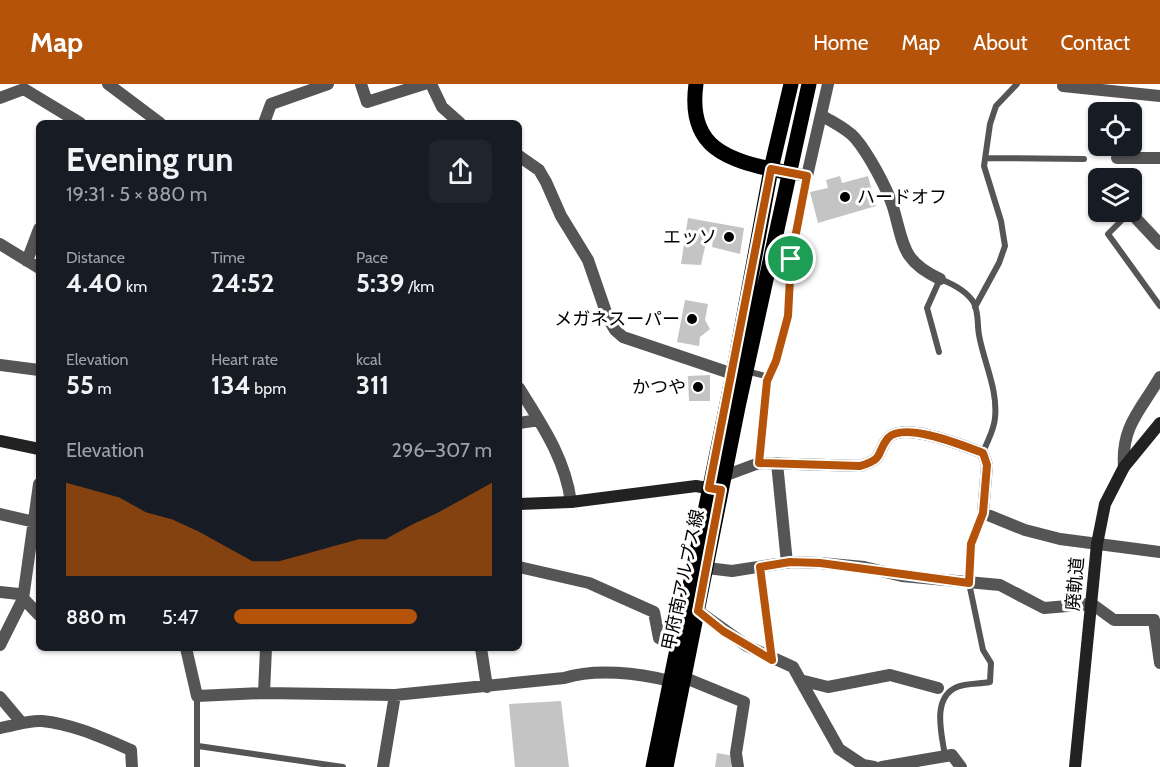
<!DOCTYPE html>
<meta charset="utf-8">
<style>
body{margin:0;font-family:Cabin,"Noto Sans JP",sans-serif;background:#20242c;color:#f1f3f6;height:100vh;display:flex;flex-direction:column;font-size:22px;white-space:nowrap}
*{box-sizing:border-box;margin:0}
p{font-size:20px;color:#9ea1a6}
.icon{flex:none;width:33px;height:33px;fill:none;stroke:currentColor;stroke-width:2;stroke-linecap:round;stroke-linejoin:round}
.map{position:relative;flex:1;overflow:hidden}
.sheet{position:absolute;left:36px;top:36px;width:486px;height:531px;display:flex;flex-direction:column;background:#171b24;border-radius:9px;box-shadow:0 2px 4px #0004}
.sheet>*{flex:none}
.buttons{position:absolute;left:1088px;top:18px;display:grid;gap:12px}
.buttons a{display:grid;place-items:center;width:54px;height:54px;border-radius:9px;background:#171b24;box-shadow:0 2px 4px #0004;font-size:30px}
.pin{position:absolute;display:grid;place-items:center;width:51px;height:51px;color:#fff;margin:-26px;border:3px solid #fff;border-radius:50%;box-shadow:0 2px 6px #0007}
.round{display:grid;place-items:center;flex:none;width:63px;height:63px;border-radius:9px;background:#20242c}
.headline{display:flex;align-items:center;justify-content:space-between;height:102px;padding:0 30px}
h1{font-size:33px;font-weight:800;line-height:45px}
.stats{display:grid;grid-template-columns:repeat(3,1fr);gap:9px;height:102px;padding:6px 30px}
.stats div{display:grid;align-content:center}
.stats b{font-size:26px;font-weight:800}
.stats small{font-size:16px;font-weight:400}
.stats p{font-size:16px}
.chart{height:168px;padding:12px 30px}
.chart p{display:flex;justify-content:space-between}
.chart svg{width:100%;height:108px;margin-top:6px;fill:#b45309;opacity:.7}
ul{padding:0 30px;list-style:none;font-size:20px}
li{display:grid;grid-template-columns:96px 72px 1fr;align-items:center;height:45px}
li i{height:15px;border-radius:8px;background:#b45309}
header{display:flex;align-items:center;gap:36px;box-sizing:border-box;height:84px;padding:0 30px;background:#b45309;color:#fff}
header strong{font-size:28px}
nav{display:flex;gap:33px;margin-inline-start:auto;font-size:21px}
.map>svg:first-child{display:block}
</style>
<header>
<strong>Map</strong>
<nav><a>Home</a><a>Map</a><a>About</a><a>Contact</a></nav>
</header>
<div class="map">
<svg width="1160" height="683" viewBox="0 0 1160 683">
<rect width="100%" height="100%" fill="#fff"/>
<!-- building -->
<path fill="#c4c4c4" d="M 840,92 L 842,99 L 868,92 L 876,122 L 818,139 L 810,108 L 828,104 L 826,96 Z
M 688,134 L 744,144 L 740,170 L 712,163 L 713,155 L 707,154 L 701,181 L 681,180 Z
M 685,216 L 708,220 L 705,236 L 710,245 L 700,253 L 699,262 L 677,258 Z
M 710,291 L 710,317 L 689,317 L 688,292 Z
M 561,617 L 569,683 L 515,683 L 509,620 Z
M 717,669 L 734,672 L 731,683 L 715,683 Z"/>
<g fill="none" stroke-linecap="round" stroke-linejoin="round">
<!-- lane -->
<path stroke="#555" stroke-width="6" d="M 986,74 L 1084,75
M 1130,128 L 1108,150 L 1160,222
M 975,223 L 999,179 L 1005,162 L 1001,137 L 984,82 L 990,40 L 996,22 L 1017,0
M 939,268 L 927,224 L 940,195 C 953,200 967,207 974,219 C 979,230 977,240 979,251 C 984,279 998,305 995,334 C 994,347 987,357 983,369
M 746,287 L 769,293
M 759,379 L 767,297 L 776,277 L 788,232 L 791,175 L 807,92
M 760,483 L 772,572
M 197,612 L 197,683
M 198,662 L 343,683
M 945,672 C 942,651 931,614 957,603 C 966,599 980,600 990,598 L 991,579 L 983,566 L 969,499 L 971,460 L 983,429"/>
<!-- street -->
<path stroke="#555" stroke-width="12" d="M 108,0 L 160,39
M 361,0 L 367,18 L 424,0
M 431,0 L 442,23 L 460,39
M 1063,2 L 1160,12
M 0,14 L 24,5 L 80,39
M 821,31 C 832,38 846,44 855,54 C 868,69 887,104 893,123 C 904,160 901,177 940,195
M 264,39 L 271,20 L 328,0
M 519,72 L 539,86 L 546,98 L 561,132 L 588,176 L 608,234 L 615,246 L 623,253 L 733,290
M 1117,74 L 1160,74
M 790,89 L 807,92 L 828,0
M 1130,128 L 1160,160
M 0,160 L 39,184
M 27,177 L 39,145
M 0,281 L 39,286
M 519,304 C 542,341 565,374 571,418
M 519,339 L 539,336
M 777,379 L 787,479
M 1124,383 C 1121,342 1141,326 1160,293
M 724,392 L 759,379 L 860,382 C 886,374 875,370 888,354 C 904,337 964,362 983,369 L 987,381 L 983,429 L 1025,446 L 1060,455 L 1160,468
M 0,430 L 39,439
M 519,483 L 589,499 L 654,528 L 659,554 L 676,564
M 707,484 L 732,487 L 790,478 L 820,479 L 864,483 L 902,492 L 1000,501 L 1044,524 L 1092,520 L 1114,536 L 1154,536 L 1160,579
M 0,508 L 19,510 L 39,531
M 698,527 L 747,562 L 793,583 L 839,665 L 863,681 L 874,683
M 0,561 L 23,515 L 39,400
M 186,564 L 197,612 L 264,609 L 395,611 L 564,594 C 596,584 638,589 670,597
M 481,564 L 487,603
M 683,593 L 744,618 L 736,669 L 738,683
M 800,596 L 828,603 L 890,591 L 938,604
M 264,609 L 266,564
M 0,613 L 21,638
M 0,644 C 14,642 27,636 42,637 C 73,640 103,654 131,666 L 132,683
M 383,683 L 395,611
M 882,683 L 952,671 L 961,683"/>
<!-- secondary -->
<path stroke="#222" stroke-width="12" d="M 0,357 L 39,365
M 519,420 L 571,418 L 696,402 L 717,406
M 1075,683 L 1097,460 L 1105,420 L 1124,383 L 1160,339"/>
<!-- primary -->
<path stroke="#000" stroke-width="15" d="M 696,0 C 687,64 727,76 780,87
M 653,683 L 733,290 L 771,85 L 791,0
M 666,683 L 738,323 L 809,0"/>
</g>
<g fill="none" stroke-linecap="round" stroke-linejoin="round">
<!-- route casing -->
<g stroke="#fff" stroke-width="12">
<path id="route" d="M 771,85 L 807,92 L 791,175 L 788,232 L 776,277 L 767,297 L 759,379 L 860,382 C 886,374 875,370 888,354 C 904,337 964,362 983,369 L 987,381 L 983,429 L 971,460 L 969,499 L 820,479 L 790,478 L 760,483 L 772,576 L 723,547 L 698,527 L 721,406 L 709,404 Z"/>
</g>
<!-- route -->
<use href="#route" stroke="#b45309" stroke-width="8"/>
</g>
<!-- markers -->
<g fill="#000" stroke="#fff" stroke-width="2">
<circle cx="845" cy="113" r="6"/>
<circle cx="729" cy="153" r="6"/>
<circle cx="692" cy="235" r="6"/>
<circle cx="698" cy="303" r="6"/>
</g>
<g text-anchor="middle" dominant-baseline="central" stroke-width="6" stroke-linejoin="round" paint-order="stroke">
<!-- poi labels -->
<g font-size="18" fill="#000" stroke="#fff" text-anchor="end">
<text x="857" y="113" text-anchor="start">ハードオフ</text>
<text x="717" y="153">エッソ</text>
<text x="680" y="235">メガネスーパー</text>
<text x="686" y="303">かつや</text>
</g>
<!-- street labels -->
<g font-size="18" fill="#000" stroke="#fff">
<text transform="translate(683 496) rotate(-78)">甲府南アルプス線</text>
<text transform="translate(1075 500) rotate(-85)">廃軌道</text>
</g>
</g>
</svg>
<div class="buttons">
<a><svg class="icon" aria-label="locate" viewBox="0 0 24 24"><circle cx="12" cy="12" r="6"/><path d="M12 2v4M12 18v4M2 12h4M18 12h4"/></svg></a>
<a><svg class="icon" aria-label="layers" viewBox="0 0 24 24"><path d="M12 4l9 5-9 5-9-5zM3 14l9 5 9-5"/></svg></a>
</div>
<div class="pin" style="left:791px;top:175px;background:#1e9e55"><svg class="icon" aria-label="arrive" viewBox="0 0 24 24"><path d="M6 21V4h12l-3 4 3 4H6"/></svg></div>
<section class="sheet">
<div class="headline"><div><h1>Evening run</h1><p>19:31 · 5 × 880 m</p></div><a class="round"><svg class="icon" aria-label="share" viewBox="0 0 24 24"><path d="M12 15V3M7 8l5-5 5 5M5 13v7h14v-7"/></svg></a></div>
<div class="stats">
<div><p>Distance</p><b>4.40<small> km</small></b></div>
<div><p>Time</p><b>24:52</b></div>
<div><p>Pace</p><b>5:39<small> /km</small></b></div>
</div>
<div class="stats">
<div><p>Elevation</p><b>55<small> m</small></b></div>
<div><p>Heart rate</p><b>134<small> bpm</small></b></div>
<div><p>kcal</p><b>311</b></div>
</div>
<div class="chart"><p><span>Elevation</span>296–307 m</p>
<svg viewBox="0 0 160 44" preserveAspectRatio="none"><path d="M0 44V6L10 9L20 12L30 18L40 21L50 26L60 32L70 38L80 38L90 35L100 32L110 29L120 29L130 23L140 18L150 12L160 6V44z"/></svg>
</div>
<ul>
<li><b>880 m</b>5:47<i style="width:71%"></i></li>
</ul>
</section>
</div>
